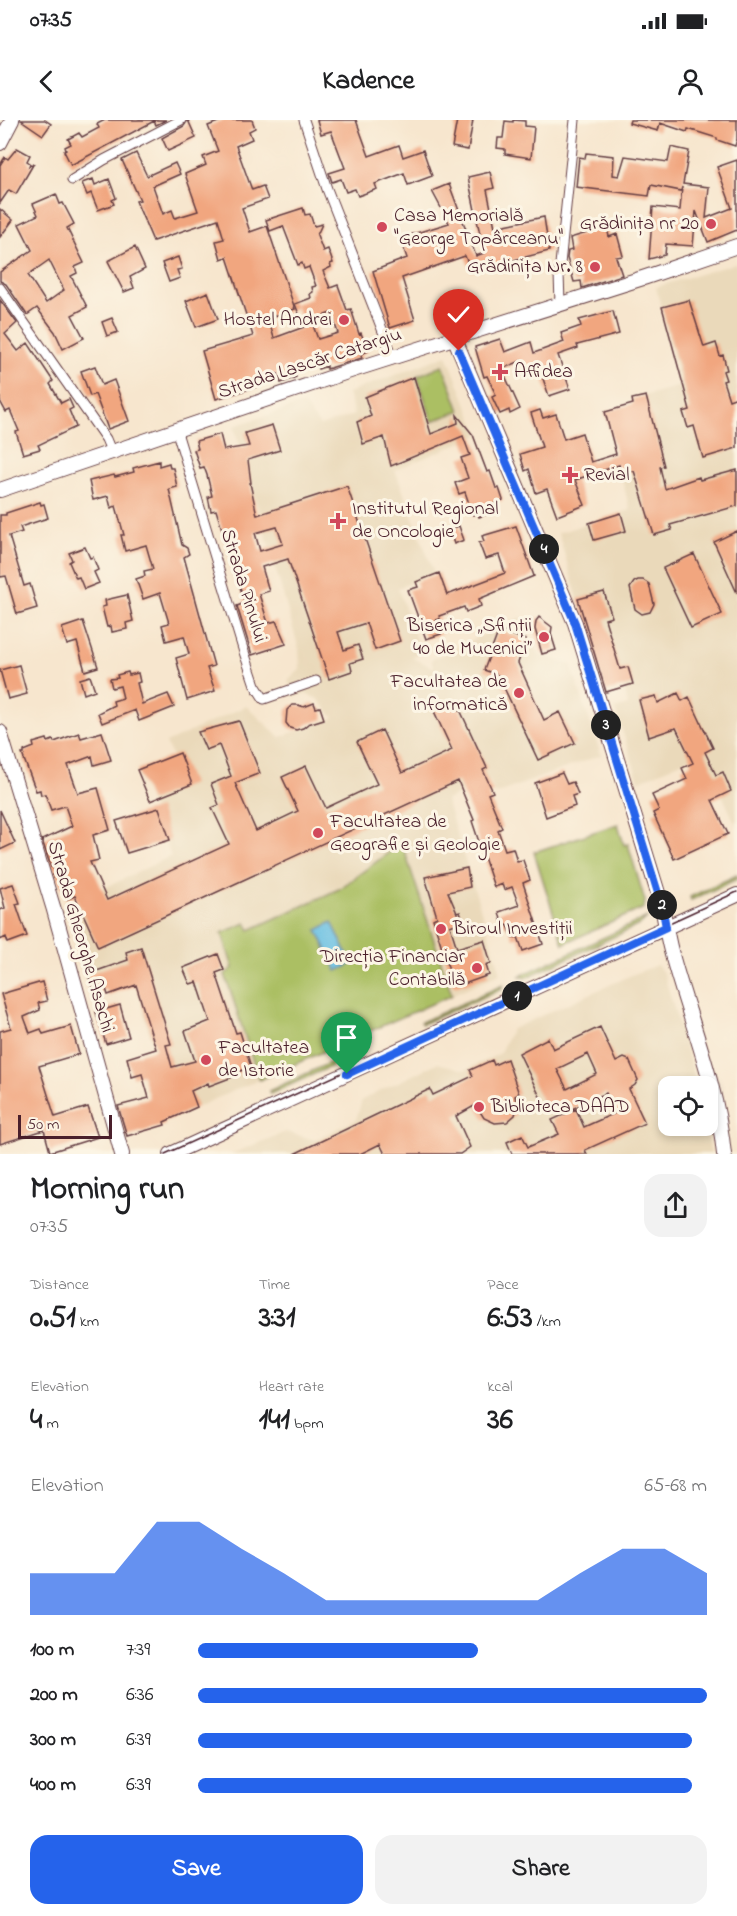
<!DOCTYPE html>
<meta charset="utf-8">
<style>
body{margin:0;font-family:"Indie Flower",sans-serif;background:#f2f2f2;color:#202124;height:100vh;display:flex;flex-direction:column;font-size:22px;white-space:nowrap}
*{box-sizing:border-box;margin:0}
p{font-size:20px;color:#757577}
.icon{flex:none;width:33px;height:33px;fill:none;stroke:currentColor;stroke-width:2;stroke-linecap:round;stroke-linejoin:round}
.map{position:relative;height:1034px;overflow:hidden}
.side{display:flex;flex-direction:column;background:#fff;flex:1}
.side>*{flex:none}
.fabs{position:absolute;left:658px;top:956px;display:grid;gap:12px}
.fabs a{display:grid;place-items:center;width:60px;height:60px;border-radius:12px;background:#fff;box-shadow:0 3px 9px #0003;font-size:30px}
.scale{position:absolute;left:18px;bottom:15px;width:94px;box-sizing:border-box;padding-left:6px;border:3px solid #4a1f2b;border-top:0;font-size:16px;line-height:21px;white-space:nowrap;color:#4a1f2b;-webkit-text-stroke:4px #fcf5e5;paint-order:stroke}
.pin{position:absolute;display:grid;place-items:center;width:51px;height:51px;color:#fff;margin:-62px -26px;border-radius:50% 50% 50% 0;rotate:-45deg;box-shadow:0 0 6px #0007}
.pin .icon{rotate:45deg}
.km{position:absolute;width:30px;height:30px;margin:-15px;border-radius:50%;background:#222;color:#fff;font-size:16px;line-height:30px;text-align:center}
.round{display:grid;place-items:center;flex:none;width:63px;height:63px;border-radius:18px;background:#f2f2f2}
.head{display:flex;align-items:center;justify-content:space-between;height:102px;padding:0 30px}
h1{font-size:33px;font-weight:700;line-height:45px}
.figures{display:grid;grid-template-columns:repeat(3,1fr);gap:9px;height:102px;padding:6px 30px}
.figures div{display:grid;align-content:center}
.figures b{font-size:30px;font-weight:700}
.figures small{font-size:16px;font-weight:400}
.figures p{font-size:16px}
.chart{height:168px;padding:12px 30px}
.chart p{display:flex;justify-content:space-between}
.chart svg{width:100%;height:108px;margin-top:6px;fill:#2563eb;opacity:.7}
.primary-button{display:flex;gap:12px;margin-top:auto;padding:12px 30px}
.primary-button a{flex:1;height:69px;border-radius:18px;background:#2563eb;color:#fff;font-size:24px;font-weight:700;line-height:69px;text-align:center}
.primary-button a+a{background:#f2f2f2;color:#202124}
ul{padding:0 30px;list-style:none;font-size:20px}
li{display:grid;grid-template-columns:96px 72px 1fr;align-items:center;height:45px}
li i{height:15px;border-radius:8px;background:#2563eb}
.status{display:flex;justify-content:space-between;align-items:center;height:42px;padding:0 30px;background:#fff;direction:ltr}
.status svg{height:16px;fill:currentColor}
header{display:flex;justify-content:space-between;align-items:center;height:78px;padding:0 30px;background:#fff;font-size:27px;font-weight:700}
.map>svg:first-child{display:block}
</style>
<div class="status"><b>07:35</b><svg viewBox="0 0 49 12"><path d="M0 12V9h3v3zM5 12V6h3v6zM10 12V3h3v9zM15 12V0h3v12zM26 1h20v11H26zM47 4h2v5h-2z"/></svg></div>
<header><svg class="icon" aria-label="back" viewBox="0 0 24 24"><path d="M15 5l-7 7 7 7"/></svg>Kadence<svg class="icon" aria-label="person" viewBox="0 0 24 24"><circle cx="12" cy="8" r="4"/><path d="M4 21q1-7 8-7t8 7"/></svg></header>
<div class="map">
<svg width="737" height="1034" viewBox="0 0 737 1034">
<rect width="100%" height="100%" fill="#fcf5e5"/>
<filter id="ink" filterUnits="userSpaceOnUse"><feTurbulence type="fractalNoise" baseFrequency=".0167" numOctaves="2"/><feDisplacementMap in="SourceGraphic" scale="12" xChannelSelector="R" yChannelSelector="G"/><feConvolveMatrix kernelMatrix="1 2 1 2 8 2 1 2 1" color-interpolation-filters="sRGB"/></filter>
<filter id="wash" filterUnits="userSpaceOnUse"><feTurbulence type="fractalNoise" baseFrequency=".008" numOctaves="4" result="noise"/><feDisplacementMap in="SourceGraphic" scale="24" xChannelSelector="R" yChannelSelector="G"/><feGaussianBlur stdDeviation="1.35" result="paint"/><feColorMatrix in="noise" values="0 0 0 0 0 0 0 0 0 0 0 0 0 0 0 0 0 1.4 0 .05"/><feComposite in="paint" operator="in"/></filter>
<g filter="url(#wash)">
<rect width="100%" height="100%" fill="#f7e6ce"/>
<!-- built -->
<path fill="#ead9ba" d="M 737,143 L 737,707 L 722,675 L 731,671 L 723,652 L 698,663 L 690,638 L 639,661 L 615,589 L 628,585 L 624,567 L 606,572 L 558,413 L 630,390 L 605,292 L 633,284 L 632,279 L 681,266 L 656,167 Z
M 447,235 L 479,315 L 395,350 L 434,453 L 398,468 L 420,531 L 412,538 L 434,548 L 431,540 L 521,497 L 540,535 L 571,545 L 601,635 L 495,674 L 489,660 L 446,680 L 501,853 L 174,997 L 128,840 L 88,854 L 70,785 L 171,736 L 137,650 L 172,636 L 166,623 L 246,586 L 280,617 L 334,598 L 318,579 L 305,574 L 295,577 L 288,561 L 300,549 L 299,529 L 234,306 L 303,284 L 320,306 L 354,295 L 348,273 Z
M 657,845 L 664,854 L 697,966 L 669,966 L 669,1005 L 706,1005 L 711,1034 L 231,1034 L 286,1012 L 315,1020 L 356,1000 L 362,980 L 437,943 L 465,950 L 499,934 L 512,909 L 634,854 Z"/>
<!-- green -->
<path fill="#abbf64" stroke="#7a6f48" stroke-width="1.5" d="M 443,245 L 460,291 L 432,301 L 417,256 Z
M 618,704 L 624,725 L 628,724 L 645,781 L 644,788 L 563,824 L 534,732 Z
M 402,723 L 452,875 L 259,960 L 225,854 L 233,848 L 222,813 L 246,803 L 250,810 L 339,769 Z
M 737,755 L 737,759 L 691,780 L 690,777 Z
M 648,797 L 639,805 L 525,858 L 520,856 Z
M 503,865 L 501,869 L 422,904 L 421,902 Z
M 340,938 L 341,942 L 270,974 L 269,971 Z"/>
<!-- water -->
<path fill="#66bfe3" stroke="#586f87" stroke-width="1.5" d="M 332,802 L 352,844 L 337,851 L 317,810 Z"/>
<g id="blocks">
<!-- building -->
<path fill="#f1a67f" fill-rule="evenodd" d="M 21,0 L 45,0 L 51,4 L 43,15 Z
M 105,0 L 166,0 L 156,5 L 154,1 L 71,45 L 64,31 L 66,30 L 65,27 L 71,24 L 68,19 L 79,13 L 82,17 L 99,8 L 97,4 Z
M 188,0 L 196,18 L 168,31 L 162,18 L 184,6 Z
M 223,0 L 252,0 L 255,8 L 249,11 L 252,19 L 236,26 L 252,70 L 263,66 L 268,79 L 242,88 L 250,112 L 267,106 L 295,189 L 268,198 L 274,218 L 304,207 L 295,184 L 311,178 L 310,174 L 313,172 L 312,167 L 316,166 L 309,147 L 304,149 L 302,143 L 298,145 L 283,106 L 270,111 L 266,100 L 303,88 L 305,95 L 310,94 L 314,106 L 322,104 L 317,115 L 323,131 L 328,129 L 333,143 L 330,144 L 331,147 L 323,151 L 330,168 L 338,165 L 347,190 L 351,189 L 359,214 L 361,213 L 368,231 L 361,234 L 362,238 L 327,249 L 327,246 L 318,249 L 316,242 L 293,250 L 296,257 L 281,263 L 278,254 L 254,262 L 256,267 L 216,279 L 202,231 L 253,216 L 227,137 L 221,139 L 216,121 L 224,119 L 218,99 L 153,121 L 136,81 L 140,80 L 122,40 L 136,33 L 147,56 L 175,43 L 180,54 L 153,66 L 163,94 L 172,90 L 175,98 L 198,91 L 185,54 L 206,45 L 203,37 L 218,31 L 208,6 ZM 331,193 L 338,213 L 318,219 L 311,200 Z
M 317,0 L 356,0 L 369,36 L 399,25 L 403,37 L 423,30 L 432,56 L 408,65 L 404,53 L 375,64 L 377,69 L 358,76 L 355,69 L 346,72 L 341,59 L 332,62 L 329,53 L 345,48 L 331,11 L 321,14 Z
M 457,0 L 473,0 L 468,30 L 452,27 Z
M 513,0 L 525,1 L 525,6 L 534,7 L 531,38 L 505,34 L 505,29 L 497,28 L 498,18 L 503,18 L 505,1 L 513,2 Z
M 630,0 L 737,0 L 737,19 L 735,26 L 717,20 L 717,18 L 688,9 L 687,12 L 660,3 L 658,11 L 629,3 Z
M 671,27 L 689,31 L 683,64 L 709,67 L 706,98 L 732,88 L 717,47 L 737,40 L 737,110 L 708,122 L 696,91 L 693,126 L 666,124 L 665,135 L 649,139 L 653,87 L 680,90 L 682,67 L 681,71 L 651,65 L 649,76 L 576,67 L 579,37 L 585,38 L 586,33 L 614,36 L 613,55 L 619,56 L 625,36 L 668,42 Z
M 17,28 L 30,35 L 27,41 L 30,43 L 29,46 L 34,43 L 16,74 L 9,70 L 0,83 L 0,45 L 5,37 L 8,39 Z
M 490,52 L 494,68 L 487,70 L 495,107 L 544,97 L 549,131 L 471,151 L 465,136 L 402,158 L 415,200 L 390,208 L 373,151 L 407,138 L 400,118 L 449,103 L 432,71 L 449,64 L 476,136 L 484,133 L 468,57 Z
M 93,59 L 95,65 L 109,59 L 116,78 L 112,80 L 114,84 L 98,90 L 91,73 L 87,75 L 82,63 Z
M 56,74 L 60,84 L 63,83 L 74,104 L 67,108 L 84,143 L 75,147 L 77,153 L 71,156 L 87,187 L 72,195 L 84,218 L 63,229 L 55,212 L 37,188 L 27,195 L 6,164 L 0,161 L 0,152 L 32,130 L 19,104 L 38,95 L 33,84 ZM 49,140 L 64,170 L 46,183 L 28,155 Z
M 0,89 L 13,100 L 0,117 Z
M 607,107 L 609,117 L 617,114 L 623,136 L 616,137 L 622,155 L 582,168 L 581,161 L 574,162 L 567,138 L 568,131 L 572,130 L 570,118 Z
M 135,127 L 145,149 L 130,157 L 134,168 L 124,172 L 108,141 Z
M 178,137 L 182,149 L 177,150 L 180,158 L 169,162 L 162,143 Z
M 208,172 L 218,199 L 196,207 L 186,181 Z
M 0,180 L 17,203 L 5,214 L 18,231 L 28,223 L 53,261 L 50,264 L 61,283 L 69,279 L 73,288 L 69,290 L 76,307 L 38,325 L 40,329 L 23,334 L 16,312 L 19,311 L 10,290 L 6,292 L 0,281 Z
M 689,180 L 704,227 L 716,223 L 720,236 L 723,235 L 727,250 L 723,251 L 726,260 L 723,261 L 729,280 L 737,277 L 737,328 L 703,338 L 694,306 L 688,308 L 683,292 L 690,290 L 662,187 Z
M 613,191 L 619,214 L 577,225 L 578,228 L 558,235 L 570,269 L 549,276 L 541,253 L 529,257 L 523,240 L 502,249 L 520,289 L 510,294 L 509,290 L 500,294 L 492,277 L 496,275 L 487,256 L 484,257 L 475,227 L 500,219 L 505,232 L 531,222 L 534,233 L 564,222 L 561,213 L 581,206 L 579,200 Z
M 112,198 L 118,212 L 107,216 L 102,202 Z
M 95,246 L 102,265 L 114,260 L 129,301 L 108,309 L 95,274 L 90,276 L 81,251 Z
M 414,257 L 431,314 L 458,303 L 457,295 L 473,315 L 487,352 L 490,351 L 496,368 L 499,368 L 503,380 L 495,383 L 496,387 L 492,389 L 493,392 L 479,397 L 478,393 L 473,395 L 465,372 L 459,374 L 455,363 L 468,358 L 461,338 L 470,335 L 463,316 L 391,346 L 384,317 L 363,324 L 357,302 L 371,296 L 365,277 Z
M 646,276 L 664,346 L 660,347 L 665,369 L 699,357 L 700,360 L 737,350 L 737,386 L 670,405 L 672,410 L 654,415 L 635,354 L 634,351 L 621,354 L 619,345 L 575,360 L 585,385 L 557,396 L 547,369 L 536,373 L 529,349 L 525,351 L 520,334 L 542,327 L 531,293 L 540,290 L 543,298 L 556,294 L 564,319 L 582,313 L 591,342 L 616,334 L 605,292 L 633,284 L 632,279 Z
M 272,305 L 280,330 L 248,340 L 251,363 L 250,363 L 257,395 L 347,366 L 400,521 L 375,530 L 366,503 L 338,512 L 344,530 L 358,525 L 363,539 L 350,543 L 352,551 L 329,559 L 288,439 L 262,447 L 269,471 L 259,474 L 268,503 L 276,501 L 286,524 L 252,535 L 237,486 L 245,483 L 216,390 L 211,391 L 208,377 L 212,376 L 207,355 L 204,347 L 200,348 L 194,330 L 198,329 L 196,321 L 220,314 L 224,330 L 249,326 L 245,313 ZM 277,407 L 283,424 L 260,431 L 255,413 Z
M 159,341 L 159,346 L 169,343 L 170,348 L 173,348 L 177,367 L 169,369 L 182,425 L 187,428 L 189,434 L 184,437 L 214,546 L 207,548 L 215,571 L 187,580 L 176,538 L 189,534 L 184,516 L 166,521 L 162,505 L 169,503 L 160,473 L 143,479 L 136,459 L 145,456 L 144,451 L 153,449 L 146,425 L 125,431 L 121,415 L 124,415 L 116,386 L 111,388 L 108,376 L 93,380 L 89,361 L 114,355 L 115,357 L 134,352 L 133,348 Z
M 40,382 L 41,385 L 44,384 L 48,398 L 20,407 L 22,412 L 9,416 L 24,466 L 30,464 L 37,488 L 17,494 L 6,456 L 0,457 L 0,395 L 6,395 L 6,393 Z
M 621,393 L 626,411 L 594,420 L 589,403 Z
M 459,406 L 464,420 L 454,424 L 449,409 Z
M 516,406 L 534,456 L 479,479 L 481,486 L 466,492 L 464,487 L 439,496 L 440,499 L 436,500 L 441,514 L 426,519 L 408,470 L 418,467 L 416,462 L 439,453 L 447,475 L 505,453 L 499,435 L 485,439 L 479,423 L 484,421 L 482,416 Z
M 737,411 L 737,473 L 714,422 Z
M 85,427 L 90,438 L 93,437 L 98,450 L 94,452 L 99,463 L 84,469 L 79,457 L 76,458 L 69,442 L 72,440 L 69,433 Z
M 694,434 L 722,494 L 691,508 L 663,448 Z
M 638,460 L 643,460 L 649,464 L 654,484 L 650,492 L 642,494 L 635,489 L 630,468 L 634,462 Z
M 604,472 L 612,497 L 605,499 L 620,549 L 628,547 L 633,564 L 606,572 L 578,479 Z
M 127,475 L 133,501 L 126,503 L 127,509 L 112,512 L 111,506 L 107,507 L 102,487 L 106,486 L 105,480 Z
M 539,497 L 552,507 L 551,514 L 556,530 L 542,534 L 535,509 L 536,501 Z
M 83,501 L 98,547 L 85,551 L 77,522 L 67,525 L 62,508 Z
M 499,510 L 526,520 L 518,543 L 544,600 L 560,592 L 575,623 L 538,640 L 498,555 L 484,550 Z
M 19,545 L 27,574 L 8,579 L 0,550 Z
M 128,552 L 129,555 L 138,553 L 140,562 L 137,563 L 142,584 L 168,574 L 174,587 L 139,601 L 135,590 L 102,603 L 98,593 L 114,585 L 113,581 L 123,578 L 120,566 L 112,568 L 110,559 L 118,558 L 117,555 Z
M 90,556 L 95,570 L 84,574 L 80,559 Z
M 678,573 L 682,581 L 689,577 L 713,628 L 705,632 L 716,655 L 723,652 L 731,671 L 712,680 L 728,714 L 674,739 L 653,693 L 659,690 L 652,675 L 687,659 L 682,648 L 693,643 L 676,608 L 649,617 L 639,580 L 656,576 L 658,583 Z
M 455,579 L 487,648 L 483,650 L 493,672 L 488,674 L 502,708 L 498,710 L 505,730 L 513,728 L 517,741 L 523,740 L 530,760 L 523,763 L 543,824 L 523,831 L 518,817 L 513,818 L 508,805 L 503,807 L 499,792 L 519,785 L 512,767 L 504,770 L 502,764 L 494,767 L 472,701 L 474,700 L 458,661 L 98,827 L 75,776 L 67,779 L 53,747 L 51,747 L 42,720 L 72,706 L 65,686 L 51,690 L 45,674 L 41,675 L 40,670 L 36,671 L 22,634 L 24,634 L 24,631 L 34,627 L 33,623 L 47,619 L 48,622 L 53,620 L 54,622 L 79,613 L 81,618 L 102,612 L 111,640 L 94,645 L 92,636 L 68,645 L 78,673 L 98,668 L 110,710 L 93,715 L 99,740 L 90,742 L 107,780 L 229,724 L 212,688 L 219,685 L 211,664 L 231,656 L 219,625 L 206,630 L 198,612 L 239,601 L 260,653 L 235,663 L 256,711 L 298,691 L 282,657 L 306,646 L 326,688 L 377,664 L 357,622 L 382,610 L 402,653 L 452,630 L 433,589 Z
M 314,583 L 316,588 L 320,587 L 324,599 L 308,604 L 303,608 L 296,610 L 290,608 L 286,603 L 287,590 L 292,585 L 298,585 L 304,587 Z
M 180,633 L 192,664 L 150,681 L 137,650 Z
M 562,653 L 567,664 L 573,662 L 578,674 L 572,676 L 575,686 L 546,697 L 535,663 Z
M 159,688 L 170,720 L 127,733 L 116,701 Z
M 0,690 L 15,723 L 0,730 Z
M 467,748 L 470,767 L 448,772 L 457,793 L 460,792 L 463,801 L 450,806 L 457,828 L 484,820 L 491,843 L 486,845 L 489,855 L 464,864 L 464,863 L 454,866 L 433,799 L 437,797 L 425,757 Z
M 13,764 L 20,783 L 16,784 L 27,816 L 8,823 L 6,817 L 0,820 L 0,790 L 5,788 L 0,768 Z
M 141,827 L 171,924 L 166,925 L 172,947 L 195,941 L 185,911 L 210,901 L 197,862 L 190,864 L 183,848 L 218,834 L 224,850 L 216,853 L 236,913 L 240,912 L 251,947 L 238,952 L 238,955 L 209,966 L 208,963 L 191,971 L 197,987 L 164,1002 L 165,1005 L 127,1016 L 118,986 L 149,978 L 142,954 L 132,957 L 127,938 L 156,929 L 136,865 L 108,875 L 106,869 L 94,873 L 88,854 L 128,840 L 126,832 Z
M 42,862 L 47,881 L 38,883 L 40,890 L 24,897 L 30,913 L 41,909 L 43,914 L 71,906 L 79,934 L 39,946 L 55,997 L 88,987 L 98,1017 L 50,1032 L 44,1010 L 0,1024 L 0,911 L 11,908 L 1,874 Z
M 120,885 L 129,917 L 106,924 L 96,892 Z
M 600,907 L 616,942 L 624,938 L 629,940 L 638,960 L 635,965 L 629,969 L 645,1003 L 585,1030 L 587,1034 L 512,1034 L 507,1022 L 522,1015 L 528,1027 L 559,1014 L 552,1000 L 576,989 L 584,1007 L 615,993 L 606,973 L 572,989 L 569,982 L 546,989 L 519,933 L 548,918 L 553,929 ZM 588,934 L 597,954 L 567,969 L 557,949 Z
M 507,939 L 519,974 L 515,976 L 517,988 L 515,995 L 507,1002 L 495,1003 L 484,998 L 476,985 L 456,996 L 470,1027 L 460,1034 L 385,1034 L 380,1024 L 360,1034 L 294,1034 L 430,969 L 433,975 L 473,956 L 470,950 L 492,940 L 494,945 Z"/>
</g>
</g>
<g filter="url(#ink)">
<use href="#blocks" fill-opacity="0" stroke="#643d43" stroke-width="1.5"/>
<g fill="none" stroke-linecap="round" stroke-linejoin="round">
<!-- street casing -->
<g stroke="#643d43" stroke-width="11">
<path id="street" d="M 304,0 L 327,69 L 393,237
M 72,60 L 104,40 L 181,0
M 0,168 L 106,319 L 111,331
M 560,183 L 559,154 L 575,0
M 176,309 L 243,529 L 255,565 L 264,579 L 316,561"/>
</g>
<!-- secondary casing -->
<g stroke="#643d43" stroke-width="16">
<path id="secondary" d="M 0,23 L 12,0
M 454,217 L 575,503 L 662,786 C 665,801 667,816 671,831 C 689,899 717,963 724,1034
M 0,370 L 353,250 L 646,157 L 737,126
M 0,612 L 54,790 L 122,1034
M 171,1034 L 737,775"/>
</g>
<!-- street -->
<use href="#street" stroke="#fff" stroke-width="9"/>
<!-- secondary -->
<use href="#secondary" stroke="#fff" stroke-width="14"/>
<!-- tram -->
<path stroke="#4a1f2b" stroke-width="1.5" d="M 165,1034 L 737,772"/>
</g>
</g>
<g fill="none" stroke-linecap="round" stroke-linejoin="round" filter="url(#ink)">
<!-- route casing -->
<g stroke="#fff" stroke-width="12">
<path id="route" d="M 347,954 L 666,807 L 662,786 L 575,503 L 459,231"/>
</g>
<!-- route -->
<use href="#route" stroke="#2563eb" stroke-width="8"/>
</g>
<!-- markers -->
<g fill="#d1495b" stroke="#fcf5e5" stroke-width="2">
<circle cx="711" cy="104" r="6"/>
<circle cx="382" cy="107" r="6"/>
<circle cx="595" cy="147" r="6"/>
<circle cx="344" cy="200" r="6"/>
<path d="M497 243h6v6h6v6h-6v6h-6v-6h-6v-6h6z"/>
<path d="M567 346h6v6h6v6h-6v6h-6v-6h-6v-6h6z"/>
<path d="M335 392h6v6h6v6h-6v6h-6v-6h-6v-6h6z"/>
<circle cx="544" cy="517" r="6"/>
<circle cx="519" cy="573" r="6"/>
<circle cx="318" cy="713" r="6"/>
<circle cx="441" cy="809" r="6"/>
<circle cx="477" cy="848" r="6"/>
<circle cx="206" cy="940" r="6"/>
<circle cx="479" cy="987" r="6"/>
</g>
<g text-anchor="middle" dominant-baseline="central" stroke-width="6" stroke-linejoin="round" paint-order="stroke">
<!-- poi labels -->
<g font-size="20" fill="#4a1f2b" stroke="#fcf5e5" text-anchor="start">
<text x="394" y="96">Casa Memorială<tspan x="394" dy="23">"George Topârceanu"</tspan></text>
<text x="699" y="104" text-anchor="end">Grădinița nr 20</text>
<text x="583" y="147" text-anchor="end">Grădinița Nr. 8</text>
<text x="332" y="200" text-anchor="end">Hostel Andrei</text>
<text x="514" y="252">Affidea</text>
<text x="584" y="355">Revial</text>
<text x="352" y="389">Institutul Regional<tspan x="352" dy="23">de Oncologie</tspan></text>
<text x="532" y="506" text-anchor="end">Biserica „Sfinții<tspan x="532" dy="23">40 de Mucenici”</tspan></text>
<text x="507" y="562" text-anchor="end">Facultatea de<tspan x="507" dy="23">informatică</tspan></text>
<text x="330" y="702">Facultatea de<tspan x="330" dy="23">Geografie și Geologie</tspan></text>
<text x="453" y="809">Biroul Investiții</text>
<text x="465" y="837" text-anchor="end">Direcția Financiar<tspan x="465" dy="23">Contabilă</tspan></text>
<text x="218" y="928">Facultatea<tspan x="218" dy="23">de Istorie</tspan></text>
<text x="491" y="987">Biblioteca DAAD</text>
</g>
<!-- street labels -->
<g font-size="20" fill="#4a1f2b" stroke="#fcf5e5">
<text transform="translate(310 244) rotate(-18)">Strada Lascăr Catargiu</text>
<text transform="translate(243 466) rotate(73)">Strada Pinului</text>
<text transform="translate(80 817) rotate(74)">Strada Gheorghe Asachi</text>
</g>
</g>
</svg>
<div class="fabs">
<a><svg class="icon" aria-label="locate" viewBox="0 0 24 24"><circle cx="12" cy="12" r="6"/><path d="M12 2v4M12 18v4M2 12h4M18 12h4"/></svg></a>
</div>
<div class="scale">50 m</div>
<div class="pin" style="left:347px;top:954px;background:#1e9e55"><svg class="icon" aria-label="arrive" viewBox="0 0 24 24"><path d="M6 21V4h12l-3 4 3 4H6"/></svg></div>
<div class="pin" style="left:459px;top:231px;background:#d93025"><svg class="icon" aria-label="check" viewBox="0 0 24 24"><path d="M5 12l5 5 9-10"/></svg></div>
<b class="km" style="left:517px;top:876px">1</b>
<b class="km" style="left:662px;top:785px">2</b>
<b class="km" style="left:606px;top:605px">3</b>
<b class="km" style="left:544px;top:429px">4</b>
</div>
<section class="side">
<div class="head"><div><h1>Morning run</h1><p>07:35</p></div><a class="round"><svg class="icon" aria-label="share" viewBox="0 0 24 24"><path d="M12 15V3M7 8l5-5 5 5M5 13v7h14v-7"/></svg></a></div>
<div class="figures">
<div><p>Distance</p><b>0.51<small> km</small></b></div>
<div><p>Time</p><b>3:31</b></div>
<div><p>Pace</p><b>6:53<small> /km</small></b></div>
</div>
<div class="figures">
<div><p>Elevation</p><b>4<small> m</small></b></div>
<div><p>Heart rate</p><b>141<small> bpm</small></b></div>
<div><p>kcal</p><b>36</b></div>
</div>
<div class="chart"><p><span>Elevation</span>65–68 m</p>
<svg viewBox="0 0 160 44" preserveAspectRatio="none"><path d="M0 44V27L10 27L20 27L30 6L40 6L50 17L60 27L70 38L80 38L90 38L100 38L110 38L120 38L130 27L140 17L150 17L160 27V44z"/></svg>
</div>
<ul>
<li><b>100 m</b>7:39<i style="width:55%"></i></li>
<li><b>200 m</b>6:36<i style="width:100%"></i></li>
<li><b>300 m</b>6:39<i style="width:97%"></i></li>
<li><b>400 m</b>6:39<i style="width:97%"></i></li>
</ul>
<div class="primary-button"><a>Save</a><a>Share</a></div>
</section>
